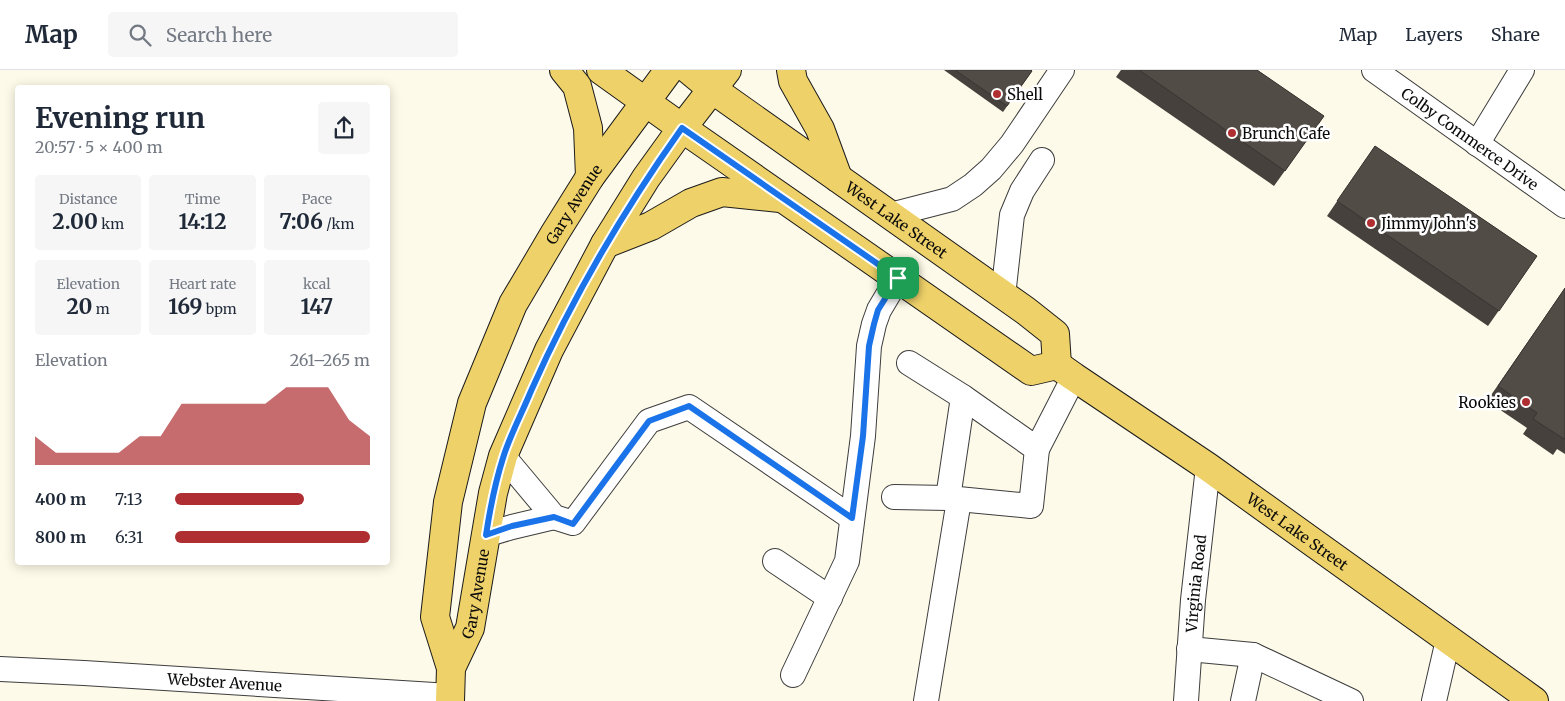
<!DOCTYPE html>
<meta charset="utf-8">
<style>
body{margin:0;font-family:Merriweather,serif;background:#f6f6f7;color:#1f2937;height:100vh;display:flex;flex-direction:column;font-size:19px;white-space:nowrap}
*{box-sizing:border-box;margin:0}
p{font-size:16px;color:#747a83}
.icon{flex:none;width:28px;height:28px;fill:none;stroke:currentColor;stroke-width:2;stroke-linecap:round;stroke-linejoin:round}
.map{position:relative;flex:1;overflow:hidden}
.details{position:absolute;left:15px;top:15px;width:375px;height:480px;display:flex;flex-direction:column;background:#fff;border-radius:5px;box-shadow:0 2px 12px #0003}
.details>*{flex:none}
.pin{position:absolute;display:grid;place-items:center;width:42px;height:42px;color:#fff;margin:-21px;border-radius:10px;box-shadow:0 2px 8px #0006}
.round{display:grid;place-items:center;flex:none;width:52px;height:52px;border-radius:5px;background:#f6f6f7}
.head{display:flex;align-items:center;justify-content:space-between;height:85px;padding:0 20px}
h1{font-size:28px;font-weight:700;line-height:38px}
.stats{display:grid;grid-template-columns:repeat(3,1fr);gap:8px;height:85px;padding:5px 20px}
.stats div{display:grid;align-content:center;border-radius:5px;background:#f6f6f7;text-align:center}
.stats b{font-size:21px;font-weight:700}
.stats small{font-size:14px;font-weight:400}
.stats p{font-size:14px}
.chart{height:140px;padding:10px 20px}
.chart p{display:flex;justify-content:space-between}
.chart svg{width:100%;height:90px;margin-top:5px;fill:#af2e31;opacity:.7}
ul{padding:0 20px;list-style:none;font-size:16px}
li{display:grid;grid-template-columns:80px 60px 1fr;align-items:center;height:38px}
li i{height:12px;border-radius:6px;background:#af2e31}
header{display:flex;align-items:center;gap:30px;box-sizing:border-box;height:70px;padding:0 25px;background:#fff;border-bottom:1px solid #e0e1e3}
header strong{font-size:24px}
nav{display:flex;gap:28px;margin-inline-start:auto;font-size:18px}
.search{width:350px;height:45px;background:#f6f6f7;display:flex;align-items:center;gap:12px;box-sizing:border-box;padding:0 18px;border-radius:5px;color:#747a83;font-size:19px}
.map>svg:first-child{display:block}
</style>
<header>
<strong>Map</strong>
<div class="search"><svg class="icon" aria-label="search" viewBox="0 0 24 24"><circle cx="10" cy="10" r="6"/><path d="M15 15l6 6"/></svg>Search here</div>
<nav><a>Map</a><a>Layers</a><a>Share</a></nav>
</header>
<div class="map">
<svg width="1565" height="631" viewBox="0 0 1565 631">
<rect width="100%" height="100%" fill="#fdfae9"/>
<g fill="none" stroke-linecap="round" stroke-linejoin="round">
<!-- minor casing -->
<g stroke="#3d3d3d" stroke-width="26">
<g id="minor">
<path id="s1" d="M 1374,0 L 1565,136"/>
<path d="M 1477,74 L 1522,0"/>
<path d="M 890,145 L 952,129 L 973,115 L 991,99 L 1012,74 L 1062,0"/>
<path d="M 1003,226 L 1012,145 L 1022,121 L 1042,90"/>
<path d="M 909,293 L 963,327 L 1037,379 L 1074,307"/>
<path d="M 503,386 L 554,447 L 573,453 L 649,351 L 689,337 L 852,448"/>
<path d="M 894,427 L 948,428 L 1031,436 L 1037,379"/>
<path d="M 948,428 L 963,327"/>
<path d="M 485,465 L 512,457 L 554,447"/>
<path d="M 775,491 L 830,528"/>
<path d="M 1189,579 L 1253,585 L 1351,631"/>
<path id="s2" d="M 0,599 L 84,603 L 450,626"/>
<path d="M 793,605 L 847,491 L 863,366 L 869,276 L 874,254 L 879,240 L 898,208"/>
<path d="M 926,631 L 959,430"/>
<path id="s3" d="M 1186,631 L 1193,530 L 1208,397"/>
<path d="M 1243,631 L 1253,585"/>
<path d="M 1434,631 L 1448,570"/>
</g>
</g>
<!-- major casing -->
<g stroke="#1b1b1b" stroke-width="30">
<g id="major">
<path d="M 564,0 L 577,16 L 588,58 L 590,107"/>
<path id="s4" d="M 601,0 L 682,58 L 1031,301 L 1057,295 L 1074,307 L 1208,397 L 1534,631"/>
<path id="s5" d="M 689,0 L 712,19 L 1026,241 L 1055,264 L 1057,295"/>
<path d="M 791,0 L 793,11 L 820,59 L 838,108"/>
<path d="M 605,174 L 651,156 L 691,133 L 722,122 L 780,128"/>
<path id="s6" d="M 451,598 L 470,558 L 493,423 L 503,386 L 549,280 L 605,174 L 646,108 L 682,58 L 727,0"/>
<path id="s7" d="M 450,631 L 451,598 L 435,547 L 448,432 L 472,333 L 513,234 L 555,163 L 590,107 L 669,0"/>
</g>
</g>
<!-- minor -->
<use href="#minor" stroke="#fff" stroke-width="24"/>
<!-- major -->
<use href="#major" stroke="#eed168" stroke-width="28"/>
</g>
<!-- wall -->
<path fill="#47413d" d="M 944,0 L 1031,0 L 1032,1 L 1003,42 Z
M 1121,0 L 1257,0 L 1324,46 L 1274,116 L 1116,7 Z
M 1375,76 L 1537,186 L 1488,256 L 1327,146 Z
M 1565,218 L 1565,384 L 1557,379 L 1553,385 L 1523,364 L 1527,358 L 1487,331 Z"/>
<!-- building -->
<path fill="#524c47" stroke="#393532" d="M 955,0 L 1031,0 L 1032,1 L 1007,36 Z
M 1139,0 L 1257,0 L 1324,46 L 1285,101 Z
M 1375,76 L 1537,186 L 1499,241 L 1337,131 Z
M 1565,218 L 1565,368 L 1564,369 L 1533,349 L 1537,343 L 1498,316 Z"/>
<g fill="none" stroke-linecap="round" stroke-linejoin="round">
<!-- route casing -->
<g stroke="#fff" stroke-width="10">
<path id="route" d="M 682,58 L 898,208 L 878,240 L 874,254 L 869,276 L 863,366 L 852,448 L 689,336 L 649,351 L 573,454 L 554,447 L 512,456 L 486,465 C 490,439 495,413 503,388 C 510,365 522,343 531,321 C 572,228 623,141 682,58 Z"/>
</g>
<!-- route -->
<use href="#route" stroke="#1a73e8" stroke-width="6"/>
</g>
<!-- markers -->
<g fill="#af2e31" stroke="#fff" stroke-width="2">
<circle cx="997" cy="24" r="5"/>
<circle cx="1232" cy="63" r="5"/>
<circle cx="1371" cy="153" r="5"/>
<circle cx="1526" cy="332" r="5"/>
</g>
<g text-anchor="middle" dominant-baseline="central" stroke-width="5" stroke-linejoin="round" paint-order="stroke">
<!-- poi labels -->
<g font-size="15" fill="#0a0a0a" stroke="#fff" text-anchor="start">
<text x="1007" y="24">Shell</text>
<text x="1242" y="63">Brunch Cafe</text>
<text x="1381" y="153">Jimmy John's</text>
<text x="1516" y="332" text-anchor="end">Rookies</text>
</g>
<!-- street labels -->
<g font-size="15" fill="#0a0a0a" stroke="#fff">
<text stroke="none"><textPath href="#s1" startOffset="118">Colby Commerce Drive</textPath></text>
<text stroke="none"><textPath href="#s7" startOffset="528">Gary Avenue</textPath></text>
<text stroke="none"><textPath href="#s5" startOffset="256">West Lake Street</textPath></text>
<text stroke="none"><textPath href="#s4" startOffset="844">West Lake Street</textPath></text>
<text stroke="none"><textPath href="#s3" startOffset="118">Virginia Road</textPath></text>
<text stroke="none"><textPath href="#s6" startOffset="79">Gary Avenue</textPath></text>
<text stroke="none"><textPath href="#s2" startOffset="225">Webster Avenue</textPath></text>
</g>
</g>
</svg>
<div class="pin" style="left:898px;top:208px;background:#1e9e55"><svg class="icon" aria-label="arrive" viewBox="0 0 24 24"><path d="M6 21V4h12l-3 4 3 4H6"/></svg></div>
<section class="details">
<div class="head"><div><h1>Evening run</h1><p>20:57 · 5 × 400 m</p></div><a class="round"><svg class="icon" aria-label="share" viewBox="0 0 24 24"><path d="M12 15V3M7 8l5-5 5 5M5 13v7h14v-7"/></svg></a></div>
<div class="stats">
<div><p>Distance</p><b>2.00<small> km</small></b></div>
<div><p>Time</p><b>14:12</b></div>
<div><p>Pace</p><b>7:06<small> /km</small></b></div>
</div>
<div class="stats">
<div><p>Elevation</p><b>20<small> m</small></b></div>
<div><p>Heart rate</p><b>169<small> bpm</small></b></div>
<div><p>kcal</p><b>147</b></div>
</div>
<div class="chart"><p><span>Elevation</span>261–265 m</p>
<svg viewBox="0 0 160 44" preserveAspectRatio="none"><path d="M0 44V30L10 38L20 38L30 38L40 38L50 30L60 30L70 14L80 14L90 14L100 14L110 14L120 6L130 6L140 6L150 22L160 30V44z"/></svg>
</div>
<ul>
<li><b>400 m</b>7:13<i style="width:66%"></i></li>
<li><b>800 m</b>6:31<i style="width:100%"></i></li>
</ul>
</section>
</div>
